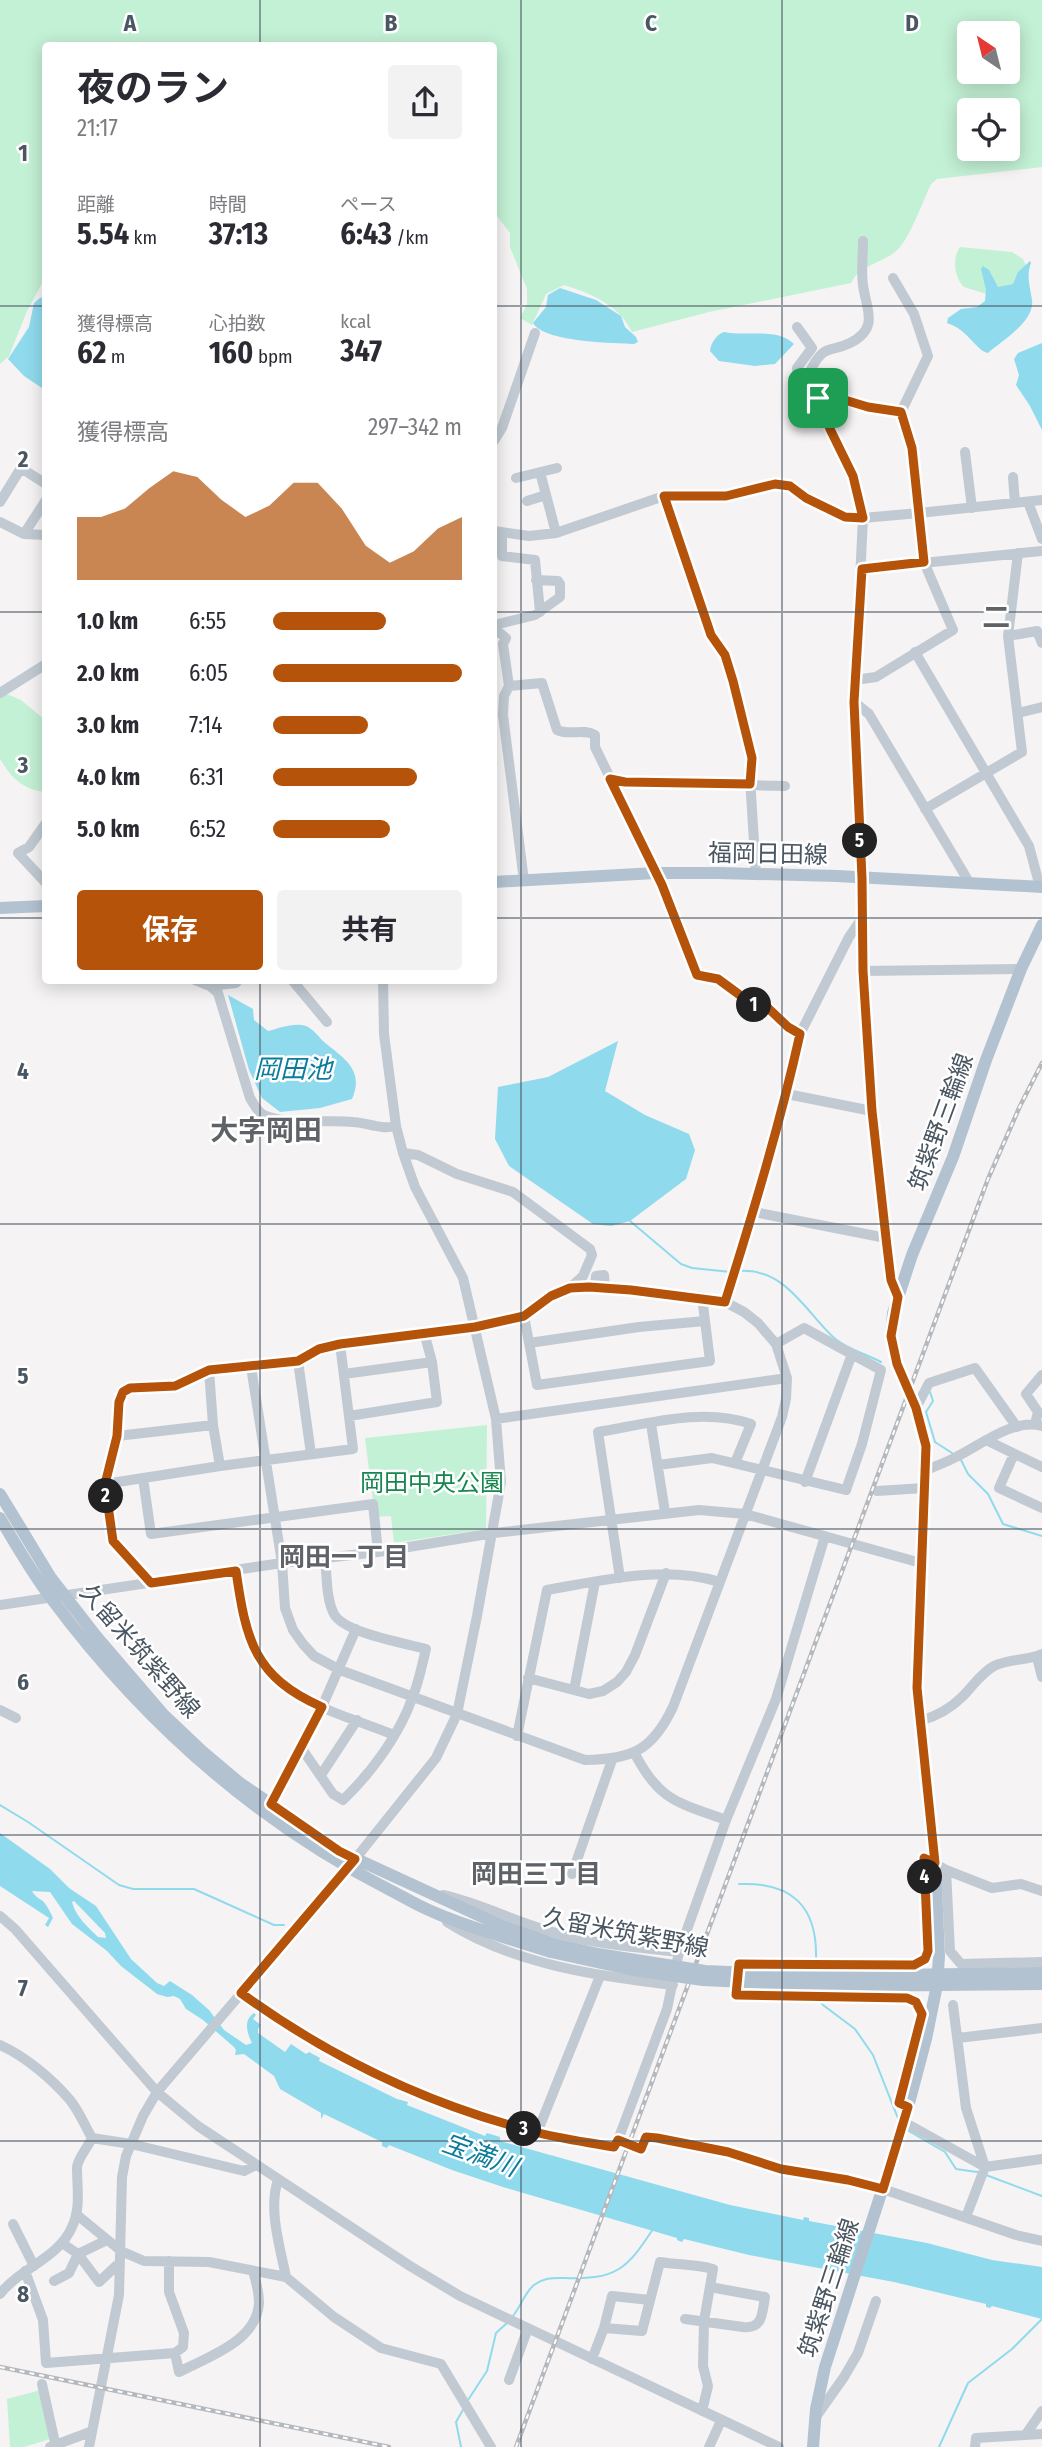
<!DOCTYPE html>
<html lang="ja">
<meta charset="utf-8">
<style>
body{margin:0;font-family:"Fira Sans Condensed","Noto Sans JP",sans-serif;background:#f2f2f3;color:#2b2b33;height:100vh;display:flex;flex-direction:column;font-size:26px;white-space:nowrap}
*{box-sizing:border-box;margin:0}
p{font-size:23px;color:#7c7c81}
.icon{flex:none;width:38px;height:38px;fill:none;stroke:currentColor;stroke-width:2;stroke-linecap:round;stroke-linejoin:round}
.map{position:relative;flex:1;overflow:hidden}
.sheet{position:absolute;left:42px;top:42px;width:455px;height:942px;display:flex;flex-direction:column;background:#fff;border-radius:7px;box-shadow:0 4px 18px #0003}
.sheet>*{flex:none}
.needle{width:46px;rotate:325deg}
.buttons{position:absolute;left:957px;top:21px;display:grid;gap:14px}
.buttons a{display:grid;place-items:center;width:63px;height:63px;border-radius:7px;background:#fff;box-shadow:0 4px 18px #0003;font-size:35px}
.pin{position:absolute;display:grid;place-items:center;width:60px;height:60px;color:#fff;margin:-30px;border-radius:14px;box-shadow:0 4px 10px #0006}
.km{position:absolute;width:35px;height:35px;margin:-18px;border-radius:50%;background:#222;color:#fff;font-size:19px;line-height:35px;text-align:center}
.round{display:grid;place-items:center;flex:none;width:74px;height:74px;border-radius:7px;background:#f2f2f3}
.summary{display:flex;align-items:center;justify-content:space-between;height:119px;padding:0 35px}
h1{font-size:38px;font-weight:700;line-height:52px}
.stats{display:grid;grid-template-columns:repeat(3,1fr);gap:10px;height:119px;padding:7px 35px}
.stats div{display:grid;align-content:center}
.stats b{font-size:30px;font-weight:700}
.stats small{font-size:19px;font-weight:400}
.stats p{font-size:19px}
.chart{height:196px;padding:14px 35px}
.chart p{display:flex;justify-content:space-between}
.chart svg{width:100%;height:126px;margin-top:7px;fill:#b45309;opacity:.7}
.cta{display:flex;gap:14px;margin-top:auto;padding:14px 35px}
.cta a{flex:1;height:80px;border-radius:7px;background:#b45309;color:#fff;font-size:28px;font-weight:700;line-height:80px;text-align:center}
.cta a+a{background:#f2f2f3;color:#2b2b33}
ul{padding:0 35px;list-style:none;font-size:23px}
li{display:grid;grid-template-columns:112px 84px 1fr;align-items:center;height:52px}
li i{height:18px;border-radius:9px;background:#b45309}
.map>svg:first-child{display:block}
</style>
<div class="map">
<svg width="1042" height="2447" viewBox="0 0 1042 2447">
<rect width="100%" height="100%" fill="#f5f3f3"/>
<!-- green -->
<path fill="#c3f1d5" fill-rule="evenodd" d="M 0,0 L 1042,0 L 1042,167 L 937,179 L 931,184 C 923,201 911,235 899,248 C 886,263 861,263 851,283 L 709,312 L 632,332 C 618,304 592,294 564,285 L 546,294 L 532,325 L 520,318 L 527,305 L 527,289 L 510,247 L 510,233 L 497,216 L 494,218 L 494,46 L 46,46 L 45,278 L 27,311 L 9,356 L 0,364 ZM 970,33 L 1008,33 L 1008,72 L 970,72 ZM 970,110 L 1008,110 L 1008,149 L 970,149 Z
M 960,247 L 1012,252 L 1023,259 L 1027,268 L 1003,299 L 964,287 C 954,277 952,258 960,247 Z
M 7,694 L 21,700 L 45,720 L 45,792 C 23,789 12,779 0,759 L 0,695 Z
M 487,1425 L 486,1529 L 394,1543 L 391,1516 L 375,1517 L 365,1438 Z
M 41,2390 L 50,2439 L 24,2447 L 10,2447 L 7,2399 Z"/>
<!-- water -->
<path fill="#90daee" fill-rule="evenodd" d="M 1030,261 L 1031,263 C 1026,276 1030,286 1032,300 C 1035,321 1003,340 988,353 C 975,350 969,330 947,323 L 948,318 L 961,309 L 977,307 L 985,301 L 986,290 L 981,269 L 983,266 L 989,270 L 998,287 L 1013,284 L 1018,272 Z
M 560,288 L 596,300 L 621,316 L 625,327 L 636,337 L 638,342 L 634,344 C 612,343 544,342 533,323 L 546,307 L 548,295 Z
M 45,297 L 46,297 L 45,390 L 24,376 L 8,359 L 29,327 L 34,303 L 40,298 Z
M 724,332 C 745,337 777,327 794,344 L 775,364 L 755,366 L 719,361 L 710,351 C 711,343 716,335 724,332 Z
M 1042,343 L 1042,430 L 1030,406 L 1016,385 L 1019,375 L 1014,359 L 1018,353 Z
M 228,995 L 253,1009 L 254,1020 L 268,1031 C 279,1028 295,1022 306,1026 C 312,1028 319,1037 323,1041 C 343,1058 365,1069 352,1099 L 320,1108 L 280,1112 L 262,1098 L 249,1070 Z
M 618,1041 L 605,1091 L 645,1115 L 689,1134 L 695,1150 L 686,1179 L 630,1221 L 611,1226 L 593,1224 L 509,1166 L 495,1139 L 498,1087 L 548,1077 Z
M 0,1833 L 50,1869 L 69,1888 L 96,1906 L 131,1959 L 157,1983 L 164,1986 L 170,1981 L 192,1995 L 209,2010 L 224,2030 L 246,2045 L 252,2043 C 247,2033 243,2020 254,2013 L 256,2015 L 253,2019 L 261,2025 L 258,2029 L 258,2033 L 285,2052 L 291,2044 L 306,2054 L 309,2052 L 320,2058 L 319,2061 L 397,2099 L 408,2102 L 407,2105 L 485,2136 L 487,2133 L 500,2137 L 500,2141 L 730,2205 L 803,2220 L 804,2217 L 809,2218 L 809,2221 L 927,2243 L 992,2260 L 1042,2267 L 1042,2319 L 992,2306 L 990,2308 L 986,2307 L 986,2304 L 894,2282 L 749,2255 L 684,2239 L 682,2242 L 677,2240 L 677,2238 L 503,2187 L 452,2170 L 389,2145 L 387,2148 L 382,2146 L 382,2142 L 324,2114 L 321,2119 L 321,2113 L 280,2089 L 274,2076 L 244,2054 L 235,2055 L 236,2050 L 234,2047 L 203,2020 L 186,2009 L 180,1999 L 174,1996 L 167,1997 L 157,1994 L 121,1966 L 107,1951 L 72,1924 L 50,1892 L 32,1891 C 35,1898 43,1899 46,1905 C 49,1909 51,1914 53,1918 L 48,1927 L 45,1925 L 49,1918 L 0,1886 ZM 74,1901 L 105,1933 L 106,1938 L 98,1937 C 88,1927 76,1917 72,1902 Z"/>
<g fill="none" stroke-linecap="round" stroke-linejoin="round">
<!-- stream -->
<path stroke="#90daee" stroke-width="2" d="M 630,1221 L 681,1264 L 692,1268 L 731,1272
M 740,1271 C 784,1268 805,1310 832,1336 C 844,1348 866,1354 881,1362
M 930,1392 L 933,1401 L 926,1412 L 935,1442 L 952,1453
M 960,1458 L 968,1474 L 988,1494 L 1003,1524 L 1042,1536
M 0,1805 L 28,1822 L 119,1885 L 133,1889 L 194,1889 L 274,1925 L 284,1925
M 739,1884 C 792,1882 818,1906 816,1961
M 820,2001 L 823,2005 L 855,2029 L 873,2055 L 899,2121
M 907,2130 L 945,2152 L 956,2169 L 977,2172
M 986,2175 L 1042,2196
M 513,2316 C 521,2306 525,2292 534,2285 C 545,2277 553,2278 565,2278 C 616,2280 627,2269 653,2229
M 468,2400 L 487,2371 L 496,2333 L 507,2323
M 461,2447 L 456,2422 L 464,2408
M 939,2447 L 968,2383 L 1012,2349 L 1042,2319"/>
<!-- minor -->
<path stroke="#c1cad2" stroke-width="10" d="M 863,241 C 863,255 861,271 863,285 C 866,309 880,328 850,343 C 830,353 825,343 811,369 L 812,387 L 853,476 L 863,518 L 854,702 L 862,878 L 863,971 L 872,1111 L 886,1238 L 891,1280 L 898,1297
M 797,327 L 812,348 L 797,368 C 799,379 799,386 809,393 L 815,392
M 818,398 L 826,394 L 868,407 L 901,412
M 494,441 L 502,428 L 535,333
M 965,452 L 972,508
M 540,472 L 556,533
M 1013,477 L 1015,503
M 516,478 L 557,468
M 664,496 L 711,635 L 725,655 L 752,758 L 750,778 L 756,874
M 527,501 L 546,495
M 0,502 L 21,468 L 46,484
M 1028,502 L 1042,539
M 0,522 L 24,534 L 46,535
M 494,531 L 529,536 L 556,533 L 664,496 L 726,496 L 775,484 L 790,486 L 806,498 L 845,517 L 863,518 L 919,513 L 1042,500
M 502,532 L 502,556 L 535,560 L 540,612
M 24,534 L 46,500
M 862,569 L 1042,551
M 494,625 L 535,615 L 560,597 L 560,584 L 558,581 L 536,580
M 494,628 L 506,638 L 503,644 L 509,686 L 504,696 L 503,715 L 524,881
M 1008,636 L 1037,631 L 1042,643
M 915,652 L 1029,846 L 1040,887
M 855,680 L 876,677 L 953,630 L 924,562 L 912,448 L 901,412 L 928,356 L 914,314 L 893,278
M 509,686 L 542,683 L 557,730 C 569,736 583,728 595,735 L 595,747 L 662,885 L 697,976 L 718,979 L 753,1005 L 767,1007 L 788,1027 L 800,1034
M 0,693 L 46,664
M 854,702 L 869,714 L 969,882
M 1018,713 L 1042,707
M 610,779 L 625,782 L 785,786
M 925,809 L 1022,752 L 1008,636 L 1018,553
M 46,823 L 29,847 L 18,853 L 46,883
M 863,971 L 1021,969
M 195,980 L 210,986 L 218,993 L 250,1098 C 254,1104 257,1112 264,1115 C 289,1126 326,1119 353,1122 C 369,1123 380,1130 396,1126
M 292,980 L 327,1022
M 210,986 L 236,983 L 238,980
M 787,1094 L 872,1111
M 403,1153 L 418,1155 L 457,1174 L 513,1192 L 590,1249 L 592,1255 L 583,1276 L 570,1288
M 754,1212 L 886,1238
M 595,1287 L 596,1276 L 604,1275 L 605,1288
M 725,1302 L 754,1212 L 787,1094 L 800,1034 L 849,937 L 862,918
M 524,1316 L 537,1385 L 710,1361 L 702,1297
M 529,1343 L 639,1327 L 705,1321
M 298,1361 L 311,1454
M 209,1370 L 213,1425 L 220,1466
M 344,1374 L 432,1362
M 916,1408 L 929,1383 L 975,1368 L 1017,1427
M 349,1416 L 437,1402 L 432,1362 L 424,1332
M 496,1419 L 787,1378
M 651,1424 L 665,1512
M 1035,1424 L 1038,1412 L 1026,1394 L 1042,1375
M 117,1436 L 213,1425
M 986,1440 L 1042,1467
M 1014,1454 L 999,1488 L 1042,1508
M 658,1465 L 712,1458 L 846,1490 L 862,1444 L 881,1370 L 804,1328 L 776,1344
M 926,1470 C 936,1466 947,1462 956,1457 C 981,1445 1013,1418 1042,1426
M 143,1478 L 151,1534 L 373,1504 L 378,1552
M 805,1482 L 852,1354
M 105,1484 L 220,1466 L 353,1449 L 340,1344
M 877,1491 L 924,1488
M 236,1571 C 238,1587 239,1604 243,1619 C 265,1699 327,1708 394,1735
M 620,1578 L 598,1432 C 647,1424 703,1407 751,1424 L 735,1463
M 151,1583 L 113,1541 L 105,1484 L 117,1436 L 119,1402 L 123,1392 L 129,1388 L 175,1386 L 209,1370 L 298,1361 L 319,1349 L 340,1344 L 475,1327 L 524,1316 L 551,1296 L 570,1288 L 589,1287 L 702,1297 L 725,1302 L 744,1312 L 758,1323 L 776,1344 L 787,1378 L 786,1399 L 782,1417 L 673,1707 C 652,1751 632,1759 585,1760 L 340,1670 L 314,1656 L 303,1644 L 293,1630 L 285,1608 L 282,1563 L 251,1367
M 0,1605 L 282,1563 L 378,1552 L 494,1533 L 699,1510 L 745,1514 L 921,1563
M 1037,1657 L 1042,1677
M 528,1678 L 589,1694 L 603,1691 L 617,1682 L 626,1672 L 635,1655 L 666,1573
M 574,1690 L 595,1582
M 0,1710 L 16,1718
M 920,1721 C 937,1716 950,1709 962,1697 C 973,1686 981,1673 994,1666 C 1010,1658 1027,1661 1042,1654
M 517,1736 L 547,1590 C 604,1580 663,1565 720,1582
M 300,1746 L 333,1794 L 343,1800 C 372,1772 400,1734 413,1696 C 419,1681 422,1665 426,1649 C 405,1643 344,1633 334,1614 C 326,1599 327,1575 325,1559
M 634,1752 C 659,1801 677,1802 726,1820
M 321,1775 L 357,1720
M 271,1804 L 322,1707 L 356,1629
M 946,1870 L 950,1951 L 961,1964 L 1042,1962
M 572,1874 L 612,1760
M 443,1895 C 479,1903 511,1920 546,1930 C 589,1944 634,1947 679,1952
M 0,1916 L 15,1929 L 157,2092 L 198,2126 L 410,2266 L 460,2296 L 779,2447
M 447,1922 C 513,1964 596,1976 673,1985
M 241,1993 L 302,2034 L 393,2082 L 486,2119 L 580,2142 L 614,2147 L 618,2140 L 667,2009 L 679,1952 L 726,1820 L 776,1699 L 825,1536
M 953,2005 L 966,2108 L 985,2167 L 966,2217
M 958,2038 L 1042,2028
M 0,2045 C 25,2056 52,2079 70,2100 C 79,2111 85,2126 92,2138
M 907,2107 L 899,2103 L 922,2014 L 916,2002 L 907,1998 L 736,1995 L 739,1964 L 914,1965 L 925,1959 L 928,1952 L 924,1858 L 946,1870 L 992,1888 L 1021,1884 L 1042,1891
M 904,2122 L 985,2167 L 1042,2159
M 537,2133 L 600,1976
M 92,2138 L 131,2144 L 244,2171 L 256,2165
M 618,2140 L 641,2149 L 646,2137 L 657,2138 L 728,2152 L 781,2169 L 848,2180 L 883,2189 L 1016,2235 L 1042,2241
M 278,2180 C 268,2209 280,2247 286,2277
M 76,2214 L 121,2251 L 144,2261 L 209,2262 L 286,2277 L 334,2317 L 381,2348 L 441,2364 L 491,2447
M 13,2224 L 34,2266
M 62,2243 L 78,2254 L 99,2282 L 116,2266 L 120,2266
M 25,2271 L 43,2320 L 46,2363 L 175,2353 L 183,2347 L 184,2333 L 169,2292 L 169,2261
M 54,2281 L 69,2273 L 78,2254 L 107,2240
M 0,2294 C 20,2268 58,2259 72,2227 C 81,2208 77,2188 77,2167 C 78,2158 88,2147 92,2138
M 685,2319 L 743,2327 C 763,2329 762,2314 765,2297 L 710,2287
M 604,2328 L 642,2331 L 660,2262 C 678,2265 695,2264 713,2269 L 704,2321 L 703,2366 L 708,2386 L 702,2411
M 175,2353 L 179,2372 C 208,2357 257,2341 259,2303 C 259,2292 256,2281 253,2271
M 592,2359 L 604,2328 L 612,2296 L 650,2300
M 509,2380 L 528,2328
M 42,2384 L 56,2447
M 815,2418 L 844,2377 L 858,2353 L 876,2301
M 1026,2434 L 1042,2411
M 50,2447 L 90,2432
M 89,2447 L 119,2295 L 122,2177 L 126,2156 L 143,2116 L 157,2092 L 348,1868 L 436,1758 L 457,1714 L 477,1616 L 501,1482 L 496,1419 L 463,1278 L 415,1187 L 403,1153 L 396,1126 L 384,1034 L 383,980
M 709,2447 L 720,2423
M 975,2447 L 976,2438 L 1042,2434"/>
<!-- major -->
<path stroke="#b3c2d1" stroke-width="12" d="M 494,882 L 655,873 L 719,873 L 837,876 L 1042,887
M 0,908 L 46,906
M 0,1494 L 51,1578 L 96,1636 L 162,1713 L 202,1751 L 240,1783 L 339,1851 L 502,1926 L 554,1944
M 0,1518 C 16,1545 32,1573 51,1598 C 141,1719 254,1820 388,1889 C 402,1896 416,1905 431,1911 C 469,1928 511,1939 551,1952
M 821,1976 L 1042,1973
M 823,1986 L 1042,1984
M 813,2447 L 816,2409 L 825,2367 L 904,2122 L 926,2039 L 937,1985 L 939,1956 L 935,1863 L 917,1687 L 926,1446 L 916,1408 L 897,1364 L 891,1336 L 893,1313 L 912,1255 L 953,1157 L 986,1060 L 1021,969 L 1042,925"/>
<!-- rail casing -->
<g stroke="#b5b8bd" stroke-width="4.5">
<path id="rail" d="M 0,2367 L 389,2447
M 516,2447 L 988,1179 L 1020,1106 L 1042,1063"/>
</g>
<!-- rail -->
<use href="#rail" stroke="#fff" stroke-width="2" stroke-dasharray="5" stroke-linecap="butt"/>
<!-- major-bridge -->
<path stroke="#b3c2d1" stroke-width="12" d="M 554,1944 L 598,1954 L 705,1971 L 821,1976
M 551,1952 L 633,1970 L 703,1980 L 823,1986"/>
</g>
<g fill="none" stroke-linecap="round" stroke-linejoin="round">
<!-- route casing -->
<g stroke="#fff" stroke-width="14">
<path id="route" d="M 825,394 L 868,407 L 901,412 L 912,448 L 924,562 L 862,569 L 854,702 L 862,878 L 863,971 L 872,1111 L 886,1238 L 891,1280 L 898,1297 L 891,1336 L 897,1364 L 916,1408 L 926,1446 L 917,1688 L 935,1863 L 924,1858 L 928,1951 L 925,1959 L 914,1965 L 739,1964 L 736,1995 L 907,1998 L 916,2002 L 922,2014 L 899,2103 L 908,2107 L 883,2189 L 848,2180 L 781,2169 L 728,2152 L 657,2138 L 646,2137 L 641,2149 L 618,2140 L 614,2147 C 587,2142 561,2139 535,2132 C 430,2105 329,2057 241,1993 L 355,1859 L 339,1851 L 271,1804 L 322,1707 C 254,1677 246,1640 236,1571 L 151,1583 L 113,1541 L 105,1484 L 117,1436 L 119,1402 L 123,1392 L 130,1388 L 175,1386 L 209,1370 L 298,1361 L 319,1349 L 340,1344 L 475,1327 L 524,1316 L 551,1296 L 570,1288 L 589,1287 L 631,1290 L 725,1302 C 753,1213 780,1124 800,1034 L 788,1027 L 767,1007 L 752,1004 L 718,979 L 697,975 L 662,885 L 610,779 L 625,782 L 750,784 L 752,758 L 733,681 L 725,655 L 711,635 L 664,496 L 726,496 L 775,484 L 790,486 L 806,498 L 845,517 L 863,518 L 853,476 L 830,429 L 818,398 Z"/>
</g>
<!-- route -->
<use href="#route" stroke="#b45309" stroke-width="9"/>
</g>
<!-- grid -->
<path fill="none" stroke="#4a5661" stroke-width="2" stroke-opacity="0.55" d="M 260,0 L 260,46M 521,0 L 521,2447M 782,0 L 782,2447M 0,306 L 46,306M 494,306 L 1042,306M 0,612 L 46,612M 494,612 L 1042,612M 0,918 L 46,918M 494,918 L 1042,918M 260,980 L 260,2447M 0,1224 L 1042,1224M 0,1529 L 1042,1529M 0,1835 L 1042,1835M 0,2141 L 1042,2141"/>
<g text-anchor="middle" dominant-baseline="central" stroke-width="5" stroke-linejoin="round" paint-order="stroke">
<!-- street labels -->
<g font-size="24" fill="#4a5661" stroke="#fff">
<text transform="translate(768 854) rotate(1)">福岡日田線</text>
<text transform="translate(941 1122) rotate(-70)">筑紫野三輪線</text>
<text transform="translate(140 1651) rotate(49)">久留米筑紫野線</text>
<text transform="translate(626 1933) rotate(11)">久留米筑紫野線</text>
<text transform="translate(829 2288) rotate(-72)">筑紫野三輪線</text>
</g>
<!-- park labels -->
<g font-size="24" fill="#17864f" stroke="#fff">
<text x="432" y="1483">岡田中央公園</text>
</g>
<!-- water labels -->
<g font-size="26" font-style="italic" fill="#0c7c9b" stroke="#fff">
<text x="293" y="1069">岡田池</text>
<text transform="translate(480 2155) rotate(20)">宝満川</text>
</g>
<!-- neighbourhood labels -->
<g font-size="26" font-weight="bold" fill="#5f6368" stroke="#fff">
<text x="344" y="1557">岡田一丁目</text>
<text x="536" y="1874">岡田三丁目</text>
</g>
<!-- quarter labels -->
<g font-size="28" font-weight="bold" fill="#5f6368" stroke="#fff">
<text x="996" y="617">二</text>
<text x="266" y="1130">大字岡田</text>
</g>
</g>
<g font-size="23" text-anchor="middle" font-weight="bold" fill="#4a5661" stroke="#fff" stroke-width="5" stroke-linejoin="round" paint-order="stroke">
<text x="130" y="31">A</text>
<text x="391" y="31">B</text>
<text x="651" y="31">C</text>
<text x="912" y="31">D</text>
<text x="23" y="161">1</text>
<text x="23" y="467">2</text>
<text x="23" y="773">3</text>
<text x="23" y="1079">4</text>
<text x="23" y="1384">5</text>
<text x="23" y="1690">6</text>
<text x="23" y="1996">7</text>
<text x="23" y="2302">8</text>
</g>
</svg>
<div class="buttons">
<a><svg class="needle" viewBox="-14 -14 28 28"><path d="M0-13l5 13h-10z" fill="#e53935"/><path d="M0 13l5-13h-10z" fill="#7c7c81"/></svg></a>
<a><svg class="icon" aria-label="locate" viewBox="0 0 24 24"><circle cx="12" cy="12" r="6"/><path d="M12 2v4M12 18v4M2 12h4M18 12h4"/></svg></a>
</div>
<div class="pin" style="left:818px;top:398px;background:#1e9e55"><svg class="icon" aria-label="arrive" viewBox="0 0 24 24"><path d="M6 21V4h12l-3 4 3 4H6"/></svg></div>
<b class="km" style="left:754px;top:1005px">1</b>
<b class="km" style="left:106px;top:1496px">2</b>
<b class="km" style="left:524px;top:2129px">3</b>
<b class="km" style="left:925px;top:1877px">4</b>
<b class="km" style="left:860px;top:841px">5</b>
<section class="sheet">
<div class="summary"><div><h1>夜のラン</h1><p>21:17</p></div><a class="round"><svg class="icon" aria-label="share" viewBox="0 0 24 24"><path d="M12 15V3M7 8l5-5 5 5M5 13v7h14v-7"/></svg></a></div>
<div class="stats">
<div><p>距離</p><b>5.54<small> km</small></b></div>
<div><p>時間</p><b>37:13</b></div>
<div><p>ペース</p><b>6:43<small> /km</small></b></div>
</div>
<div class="stats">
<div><p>獲得標高</p><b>62<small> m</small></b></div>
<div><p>心拍数</p><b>160<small> bpm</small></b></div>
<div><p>kcal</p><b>347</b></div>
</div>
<div class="chart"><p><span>獲得標高</span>297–342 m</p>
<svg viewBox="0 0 160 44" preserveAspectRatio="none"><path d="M0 44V22L10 22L20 19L30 12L40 6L50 8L60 16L70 22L80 18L90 10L100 10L110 19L120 32L130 38L140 34L150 26L160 22V44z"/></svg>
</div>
<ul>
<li><b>1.0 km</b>6:55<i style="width:60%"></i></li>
<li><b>2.0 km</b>6:05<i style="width:100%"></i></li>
<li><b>3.0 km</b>7:14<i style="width:50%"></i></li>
<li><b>4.0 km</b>6:31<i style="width:76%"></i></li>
<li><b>5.0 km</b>6:52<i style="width:62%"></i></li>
</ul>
<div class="cta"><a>保存</a><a>共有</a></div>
</section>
</div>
